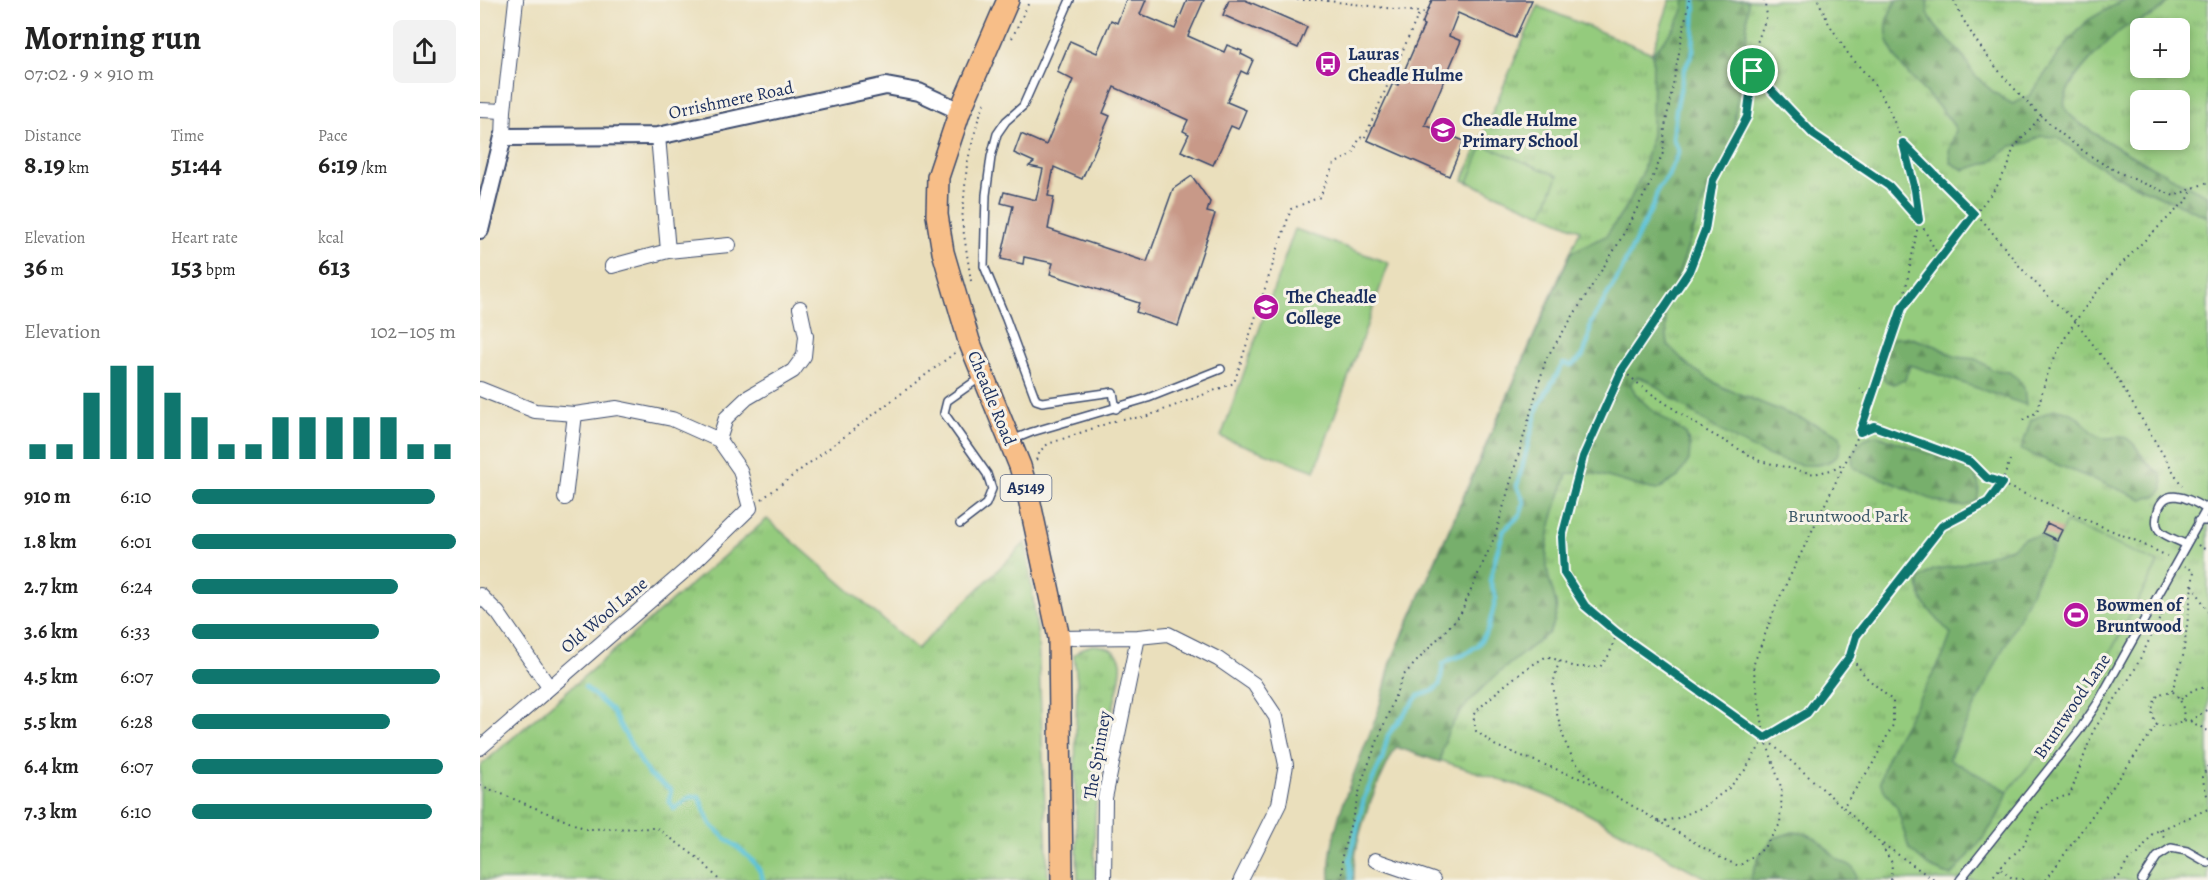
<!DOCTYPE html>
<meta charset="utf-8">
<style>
body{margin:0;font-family:Alegreya,serif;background:#f2f2f2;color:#222;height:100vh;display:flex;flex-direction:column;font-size:22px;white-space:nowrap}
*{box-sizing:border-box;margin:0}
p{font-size:20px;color:#767676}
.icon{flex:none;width:33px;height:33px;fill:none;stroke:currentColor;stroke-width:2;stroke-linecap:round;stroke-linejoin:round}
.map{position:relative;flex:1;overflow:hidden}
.panel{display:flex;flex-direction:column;background:#fff;width:480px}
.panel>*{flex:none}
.controls{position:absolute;left:1650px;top:18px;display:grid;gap:12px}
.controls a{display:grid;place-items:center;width:60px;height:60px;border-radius:9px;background:#fff;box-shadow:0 3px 9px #0003;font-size:30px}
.pin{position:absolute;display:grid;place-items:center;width:51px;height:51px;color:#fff;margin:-26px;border:3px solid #fff;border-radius:50%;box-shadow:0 2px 6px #0007}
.round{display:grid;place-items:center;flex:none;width:63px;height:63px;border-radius:9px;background:#f2f2f2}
.head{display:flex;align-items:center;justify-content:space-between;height:102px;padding:0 24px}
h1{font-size:33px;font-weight:700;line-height:45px}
.figures{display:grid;grid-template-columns:repeat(3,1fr);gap:9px;height:102px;padding:6px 24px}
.figures div{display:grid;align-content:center}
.figures b{font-size:26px;font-weight:700}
.figures small{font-size:16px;font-weight:400}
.figures p{font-size:16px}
.chart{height:168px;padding:12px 24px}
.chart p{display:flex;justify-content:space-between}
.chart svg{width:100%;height:108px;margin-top:6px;stroke:#0f766e;stroke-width:6}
ul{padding:0 24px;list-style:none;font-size:20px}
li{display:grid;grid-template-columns:96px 72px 1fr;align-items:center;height:45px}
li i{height:15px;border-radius:8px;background:#0f766e}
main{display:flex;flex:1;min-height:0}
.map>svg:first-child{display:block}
</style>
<main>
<section class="panel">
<div class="head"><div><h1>Morning run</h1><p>07:02 · 9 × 910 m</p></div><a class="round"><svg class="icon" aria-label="share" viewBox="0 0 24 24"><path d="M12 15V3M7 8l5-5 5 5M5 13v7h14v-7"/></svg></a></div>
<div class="figures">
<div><p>Distance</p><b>8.19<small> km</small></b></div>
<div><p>Time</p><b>51:44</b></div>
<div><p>Pace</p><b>6:19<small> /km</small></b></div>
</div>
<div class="figures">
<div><p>Elevation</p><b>36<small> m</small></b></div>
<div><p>Heart rate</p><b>153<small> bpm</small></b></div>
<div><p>kcal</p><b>613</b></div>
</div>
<div class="chart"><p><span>Elevation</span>102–105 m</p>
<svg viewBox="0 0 160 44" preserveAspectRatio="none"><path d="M5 44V38M15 44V38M25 44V17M35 44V6M45 44V6M55 44V17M65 44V27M75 44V38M85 44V38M95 44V27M105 44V27M115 44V27M125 44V27M135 44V27M145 44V38M155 44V38"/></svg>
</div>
<ul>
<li><b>910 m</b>6:10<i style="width:92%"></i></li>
<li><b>1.8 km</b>6:01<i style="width:100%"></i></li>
<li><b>2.7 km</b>6:24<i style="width:78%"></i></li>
<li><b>3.6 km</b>6:33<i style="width:71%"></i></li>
<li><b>4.5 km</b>6:07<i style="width:94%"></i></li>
<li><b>5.5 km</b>6:28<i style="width:75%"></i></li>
<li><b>6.4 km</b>6:07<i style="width:95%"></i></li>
<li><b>7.3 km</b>6:10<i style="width:91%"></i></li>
</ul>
</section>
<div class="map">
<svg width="1728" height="880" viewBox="0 0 1728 880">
<defs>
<pattern id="grass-tufts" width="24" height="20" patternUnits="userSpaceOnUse" patternTransform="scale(1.5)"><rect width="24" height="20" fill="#94cb7d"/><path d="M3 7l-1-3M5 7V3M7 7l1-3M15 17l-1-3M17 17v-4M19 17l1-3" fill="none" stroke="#78a56a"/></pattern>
<pattern id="forest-firs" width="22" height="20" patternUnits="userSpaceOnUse" patternTransform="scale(1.5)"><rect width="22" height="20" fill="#77af6c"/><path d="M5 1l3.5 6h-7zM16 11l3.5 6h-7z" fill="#618f5c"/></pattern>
</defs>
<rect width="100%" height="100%" fill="#f7f3e8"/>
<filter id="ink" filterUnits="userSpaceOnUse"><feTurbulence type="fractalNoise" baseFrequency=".0167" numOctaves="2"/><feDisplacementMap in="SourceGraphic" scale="12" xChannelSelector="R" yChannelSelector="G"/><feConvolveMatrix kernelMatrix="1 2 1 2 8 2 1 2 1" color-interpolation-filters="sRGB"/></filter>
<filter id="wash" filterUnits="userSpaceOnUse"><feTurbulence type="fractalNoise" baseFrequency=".008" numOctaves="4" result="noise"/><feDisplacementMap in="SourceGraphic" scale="24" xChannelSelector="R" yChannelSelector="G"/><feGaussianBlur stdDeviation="1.35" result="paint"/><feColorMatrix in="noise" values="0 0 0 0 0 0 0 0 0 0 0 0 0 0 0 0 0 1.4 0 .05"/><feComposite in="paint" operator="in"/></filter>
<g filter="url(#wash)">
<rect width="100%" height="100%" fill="#eadfbc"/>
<!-- grass -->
<path fill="url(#grass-tufts)" stroke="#587d6e" stroke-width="1.5" fill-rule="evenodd" d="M 1190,0 L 1728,0 L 1728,880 L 1229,880 L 1099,809 L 1055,791 L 916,746 L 911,662 L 1100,230 L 983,180 L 1058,6 L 1172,53 ZM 1660,28 L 1700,28 L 1700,68 L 1660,68 ZM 1660,100 L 1700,100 L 1700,140 L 1660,140 Z
M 287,519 L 437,649 L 546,542 L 558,639 L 568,880 L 0,880 L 0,766 Z
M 612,645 C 624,645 638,649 641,662 C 644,675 625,734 622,752 C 615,794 613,837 615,880 L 598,880 L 595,777 L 597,682 L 594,655 L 601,649 Z"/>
<!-- forest -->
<path fill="url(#forest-firs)" stroke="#496f65" stroke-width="1.5" d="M 1205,0 L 1268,0 L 1266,45 L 1255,115 L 1253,147 L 1244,167 L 1226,194 L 1185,314 L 1188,345 L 1210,367 L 1242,387 L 1354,432 L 1360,436 C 1362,446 1361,454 1352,460 C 1308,486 1204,408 1169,381 L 1158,377 L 1152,381 L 1151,385 L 1156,395 L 1171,409 L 1206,434 L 1210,446 L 1209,460 L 1198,477 L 1177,490 C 1147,486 1117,468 1087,474 C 1078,503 1064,535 1067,566 C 1069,594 1086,604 1069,633 C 1034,660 994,689 971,726 C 965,737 962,750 960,762 L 916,747 C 896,786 872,836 874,880 L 850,880 C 846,831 878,766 895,720 C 902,701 906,681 911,662 L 1091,252 L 1126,236 L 1147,206 L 1162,174 L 1172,134 L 1173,53 C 1186,38 1203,21 1205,0 Z
M 1417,0 L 1448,0 C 1443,23 1470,39 1482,55 C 1487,61 1490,69 1495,75 C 1506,87 1519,97 1533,104 L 1549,96 L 1588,42 L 1608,20 L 1643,0 L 1690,0 C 1684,5 1679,12 1673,15 C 1662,21 1649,23 1640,31 C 1624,45 1580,85 1585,107 C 1589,127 1705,184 1728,196 L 1728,217 L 1650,183 L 1616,164 L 1576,137 L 1561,136 L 1548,143 L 1532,146 L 1510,162 L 1484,170 L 1471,163 L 1469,151 L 1476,130 C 1455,90 1379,52 1417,0 Z
M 1428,337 L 1456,346 L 1475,357 L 1496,359 L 1513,370 L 1529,372 L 1538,379 L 1544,388 L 1546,405 L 1430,365 L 1425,380 L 1413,384 L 1405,381 C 1397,364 1399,350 1414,338 Z
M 1575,409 C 1601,412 1600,423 1618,436 C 1627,442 1637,434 1646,438 C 1655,442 1659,452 1664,459 C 1673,473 1683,465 1683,489 L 1677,496 L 1662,499 L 1541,450 L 1551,420 Z
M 1397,435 L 1488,467 C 1499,478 1501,485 1497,501 C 1493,502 1488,506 1484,506 C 1459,507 1426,487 1403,479 C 1391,475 1383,475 1373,467 C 1370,450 1380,437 1397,435 Z
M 1560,536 L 1570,542 L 1571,554 L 1469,758 L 1528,791 C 1519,824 1493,851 1471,876 L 1451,868 L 1429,849 L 1417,807 L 1407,795 L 1400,782 L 1404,766 L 1414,743 L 1463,656 L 1471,634 C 1457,618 1435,601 1439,579 L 1453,570 L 1479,565 L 1531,548 L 1544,538 Z
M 1313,832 C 1338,834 1339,842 1356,858 C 1367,867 1376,861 1376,880 L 1270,880 L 1279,856 L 1294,838 Z"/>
<!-- garden -->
<path fill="#94cb7d" stroke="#587d6e" stroke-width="1.5" d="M 1003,145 L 1078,176 L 1062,214 L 988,182 Z
M 815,229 L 909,263 L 835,471 L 741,437 Z
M 1586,522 L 1678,563 L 1623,666 L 1583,725 L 1528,791 L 1469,759 Z"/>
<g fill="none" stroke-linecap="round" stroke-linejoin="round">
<!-- stream -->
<path stroke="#5cc3d9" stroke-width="4.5" d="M 105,687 L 131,710 L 168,774 L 191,790 L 189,801 L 194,809 L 211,796 L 219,797 C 223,805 226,816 231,824 C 245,843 278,855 283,880
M 871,880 L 870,860 L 884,798 L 902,760 L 908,735 L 938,696 L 953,691 L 960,684 L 963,664 L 971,659 L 984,655 L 998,645 L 1008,630 L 1016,598 L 1010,581 L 1016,555 L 1024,530 L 1040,515 L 1044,502 L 1037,486 L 1058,407 L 1083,364 L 1092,365 L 1102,357 L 1108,342 L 1111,323 L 1137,279 L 1174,203 L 1178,189 L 1188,176 L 1199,151 L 1193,139 L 1196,110 L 1204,71 L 1213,51 L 1215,0"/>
</g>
<g id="blocks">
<!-- building -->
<path fill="#c89988" d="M 646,0 L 666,0 L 660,14 L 695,29 L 707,0 L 724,0 L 708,36 L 744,52 L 747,45 L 762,51 L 761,54 L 773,60 L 767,74 L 761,71 L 747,102 L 766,110 L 758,129 L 751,126 L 733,165 L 701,151 L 709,134 L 703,131 L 708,120 L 634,87 L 623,113 L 630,116 L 602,179 L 574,167 L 568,196 L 574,197 L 568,229 L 667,262 L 693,189 L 712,176 L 730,202 L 727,212 L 735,214 L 698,326 L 656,312 L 659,303 L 570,274 L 573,263 L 544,257 L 543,264 L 521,259 L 533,206 L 521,203 L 524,192 L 556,200 L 563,169 L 549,166 L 554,162 L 534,153 L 541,134 L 566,145 L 593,80 L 577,72 L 590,41 L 617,53 L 631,20 L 637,23 Z
M 749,0 L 765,0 L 827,27 L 818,48 L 743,15 Z
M 952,0 L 1052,0 L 1035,38 L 978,13 L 969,36 L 981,41 L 945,125 L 984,141 L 969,176 L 887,140 L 913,83 L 918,85 L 944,25 L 942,24 Z
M 1567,523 L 1582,530 L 1577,540 L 1562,533 Z"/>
</g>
</g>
<g filter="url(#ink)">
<use href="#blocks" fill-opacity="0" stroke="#3a496c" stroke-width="1.5"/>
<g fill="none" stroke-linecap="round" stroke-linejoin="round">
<!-- service casing -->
<g stroke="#3a496c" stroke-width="10">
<path id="service" d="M 590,0 L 543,106 L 526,121 L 517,134 L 511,157 L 506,195 L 504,266 L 526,319 L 556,400 L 562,402 L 633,392 L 636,409
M 532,440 L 552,432 L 668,398 L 741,369
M 1718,521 L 1728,521
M 480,524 L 506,504 L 512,489 L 507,474 L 464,413 L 467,401 L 501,377
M 1705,544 C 1697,540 1684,536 1679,530 C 1676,526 1676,521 1677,516 C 1681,484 1709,498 1726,509
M 1480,880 L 1598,732 L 1617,704 L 1728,506
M 1662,880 L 1677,857 L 1691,848 L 1707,851 L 1728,863"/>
</g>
<!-- minor casing -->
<g stroke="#3a496c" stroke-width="16">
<path id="minor" d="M 0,110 L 24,111
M 178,136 L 188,251
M 23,137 L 24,111 L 36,0
M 132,266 L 188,251 L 249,245
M 0,389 L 55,411 L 95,414 L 137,408 L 192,419 L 239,440 L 260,470 L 270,508 L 207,569 L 0,748
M 239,440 L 246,418 L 267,398 L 313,371 L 324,356 L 326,336 L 320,308
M 85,498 L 95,414
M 0,595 L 18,613 L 69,687
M 579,638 L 658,637 L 688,634 L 738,659 L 774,684 L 796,717 L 806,765 L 799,804 L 761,880
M 895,860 L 953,880
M 624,880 L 625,798 L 658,637"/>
</g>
<!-- tertiary casing -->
<g stroke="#3a496c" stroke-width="20">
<path id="tertiary" d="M 0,230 L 23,137 L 178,136 L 406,86 L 439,92 L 480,111"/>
</g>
<!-- primary casing -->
<g stroke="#3a496c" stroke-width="24">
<path id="primary" d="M 528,0 L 480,111 L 458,177 L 457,215 L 463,252 L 489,341 L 540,466 L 548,494 L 579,638 L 582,880"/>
</g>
<!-- path -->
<path stroke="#3a496c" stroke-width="2" stroke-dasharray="1.5 4.5" stroke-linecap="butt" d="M 817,0 L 841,0 L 947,13
M 1284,0 L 1287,15 L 1273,54 L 1273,71 L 1267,116 L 1233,180 L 1225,230 L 1209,271 L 1142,370 L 1166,390 L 1225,430 L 1280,461 L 1334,474 L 1351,470 L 1364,463
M 1338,0 L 1349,24 L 1369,55 L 1392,81 L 1407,105 L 1423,143 L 1503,221 L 1541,268 L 1572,300 L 1595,320 L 1634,373 L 1702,486
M 1474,0 C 1497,58 1573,136 1627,166 C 1648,178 1672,186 1694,196 L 1728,182
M 532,38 L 550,0
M 1273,71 L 1334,135 L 1409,186 L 1439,220 L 1459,257
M 491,281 L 482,221 L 487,164 L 498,120 L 506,99
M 1422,308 L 1439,220 L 1435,190 L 1424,146
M 1142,370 L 1103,457 L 1082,537 L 1084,573 L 1105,606 L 1137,633 L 1285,738 L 1363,807
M 1380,388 L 1391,404
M 643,419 L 665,417 L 754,383 L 811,209 L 840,197 L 854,164 L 873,154 L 880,137 L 884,139 L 940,11
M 1543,420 L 1557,412 C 1561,398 1564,382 1570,368 C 1599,300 1655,249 1708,199 L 1713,188
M 1381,432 L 1394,426 L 1491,462 L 1507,478 L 1654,540 L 1687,556
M 556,460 L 561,450 L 568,444 L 637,420
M 282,499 L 476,352
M 1718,545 L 1728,551
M 1713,585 L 1728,612
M 1137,633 L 1129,655 L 1120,667 L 1095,667 L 1067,656 C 1038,673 1017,690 993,715 L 996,731 L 1016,746 L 1117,785 L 1241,858 L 1259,866 L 1283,849 L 1300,824 L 1302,790 L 1285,738 L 1273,666 L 1297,603 L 1380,432 L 1422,308 L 1517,186 L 1529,164 L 1533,149 L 1562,115
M 1079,661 L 1073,684 L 1077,714 L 1085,742 L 1094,761 L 1115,783
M 1692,691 L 1703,656 L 1714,571 L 1705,566
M 1701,699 L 1714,689 L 1728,687
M 1703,720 C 1705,708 1701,698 1692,691 L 1679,694 C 1671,705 1670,714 1677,725 C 1687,727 1694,726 1703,720 L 1710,721 L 1728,731
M 1710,721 L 1728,709
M 1728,766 L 1722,777 L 1728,799
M 0,785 L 106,829 L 177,828 L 223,862 L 239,880
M 1179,822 L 1198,818 L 1225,806 L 1249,788 L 1265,770 L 1285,738 L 1327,713 L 1370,656
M 1680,830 L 1686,840
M 1403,844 L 1454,880
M 1521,869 L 1532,878 L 1546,880
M 862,880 L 862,856 L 883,778 L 923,676 L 980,615 L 1015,536 L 1066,359 L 1138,244 L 1169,186 L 1183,153 L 1185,127 L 1209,0
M 1411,880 L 1412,863 L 1400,843 L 1363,807 L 1392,765 L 1413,725 L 1413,701 L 1386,677 L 1370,656 L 1376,636 L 1462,526 L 1508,502 L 1522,483 L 1530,460
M 1510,880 L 1524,863 L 1543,846 L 1559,811 L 1574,799 L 1590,795 L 1613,731 L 1653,673 L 1686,606
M 1566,880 L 1677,725
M 1634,880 L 1639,877 L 1649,859 L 1658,854 L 1673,833 L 1728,809"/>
<!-- service -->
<use href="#service" stroke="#fff" stroke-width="7"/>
<!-- minor -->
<use href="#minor" stroke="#fff" stroke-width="14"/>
<!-- tertiary -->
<use href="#tertiary" stroke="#fff" stroke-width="16"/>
<!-- primary -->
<use href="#primary" stroke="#f7be88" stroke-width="21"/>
</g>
</g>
<g fill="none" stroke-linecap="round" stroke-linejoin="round" filter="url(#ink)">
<!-- route casing -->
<g stroke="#fff" stroke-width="12">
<path id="route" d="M 1273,71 L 1334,135 L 1409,186 L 1439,220 L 1435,190 L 1423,143 L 1494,214 L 1422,308 L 1380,432 L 1394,426 L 1491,462 L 1507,478 L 1522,483 L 1508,502 L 1462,526 L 1376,636 L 1370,656 L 1327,713 L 1285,738 L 1137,633 L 1105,606 L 1084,573 L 1082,537 L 1103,457 L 1142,370 L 1209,271 L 1225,230 L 1233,180 L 1267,117 Z"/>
</g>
<!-- route -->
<use href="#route" stroke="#0f766e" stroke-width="8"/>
</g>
<!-- icons -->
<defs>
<g id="bus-disc" transform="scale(1.35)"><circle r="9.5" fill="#b5179e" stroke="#f7f3e8"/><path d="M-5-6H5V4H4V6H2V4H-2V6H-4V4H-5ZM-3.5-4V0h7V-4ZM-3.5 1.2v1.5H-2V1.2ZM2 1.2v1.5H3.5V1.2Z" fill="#fff"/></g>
<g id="school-disc" transform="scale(1.35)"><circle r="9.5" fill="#b5179e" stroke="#f7f3e8"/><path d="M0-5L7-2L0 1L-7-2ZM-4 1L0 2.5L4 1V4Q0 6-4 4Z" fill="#fff"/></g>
<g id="university-disc" transform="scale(1.35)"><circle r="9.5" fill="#b5179e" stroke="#f7f3e8"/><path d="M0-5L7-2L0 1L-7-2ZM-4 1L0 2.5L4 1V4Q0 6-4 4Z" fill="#fff"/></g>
<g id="stadium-disc" transform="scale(1.35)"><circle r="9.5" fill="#b5179e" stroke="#f7f3e8"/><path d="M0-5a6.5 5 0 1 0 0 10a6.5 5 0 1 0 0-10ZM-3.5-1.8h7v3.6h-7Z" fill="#fff"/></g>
</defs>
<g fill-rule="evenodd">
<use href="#bus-disc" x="848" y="64"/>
<use href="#school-disc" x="963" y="130"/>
<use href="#university-disc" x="786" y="307"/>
<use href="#stadium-disc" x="1596" y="615"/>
</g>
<g text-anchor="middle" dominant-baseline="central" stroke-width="6" stroke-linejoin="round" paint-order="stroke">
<!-- shield labels -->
<rect fill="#f7f3e8" stroke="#5d6a87" stroke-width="1.5" x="520.5" y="475" width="51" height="26" rx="4.5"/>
<g font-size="16" font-weight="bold" fill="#1b2f5e">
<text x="546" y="488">A5149</text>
</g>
<!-- poi labels -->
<g font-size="18" font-weight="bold" fill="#1b2f5e" stroke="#f7f3e8" text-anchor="start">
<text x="868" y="54">Lauras<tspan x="868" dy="21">Cheadle Hulme</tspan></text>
<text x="982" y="120">Cheadle Hulme<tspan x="982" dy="21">Primary School</tspan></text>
<text x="806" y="297">The Cheadle<tspan x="806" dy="21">College</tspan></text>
<text x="1616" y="605">Bowmen of<tspan x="1616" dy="21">Bruntwood</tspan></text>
</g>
<!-- street labels -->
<g font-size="18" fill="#1b2f5e" stroke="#f7f3e8">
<text transform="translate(251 100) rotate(-12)">Orrishmere Road</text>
<text transform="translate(512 398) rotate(68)">Cheadle Road</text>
<text transform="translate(124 615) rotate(-40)">Old Wool Lane</text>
<text transform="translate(1592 706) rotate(-56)">Bruntwood Lane</text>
<text transform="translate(617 755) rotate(-80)">The Spinney</text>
</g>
<!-- park labels -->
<g font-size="18" fill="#395666" stroke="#f7f3e8">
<text x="1368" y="516">Bruntwood Park</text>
</g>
</g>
</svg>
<div class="controls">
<a>+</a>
<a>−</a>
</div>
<div class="pin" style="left:1273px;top:71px;background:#1e9e55"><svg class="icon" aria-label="arrive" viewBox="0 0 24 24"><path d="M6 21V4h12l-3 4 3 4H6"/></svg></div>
</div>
</main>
